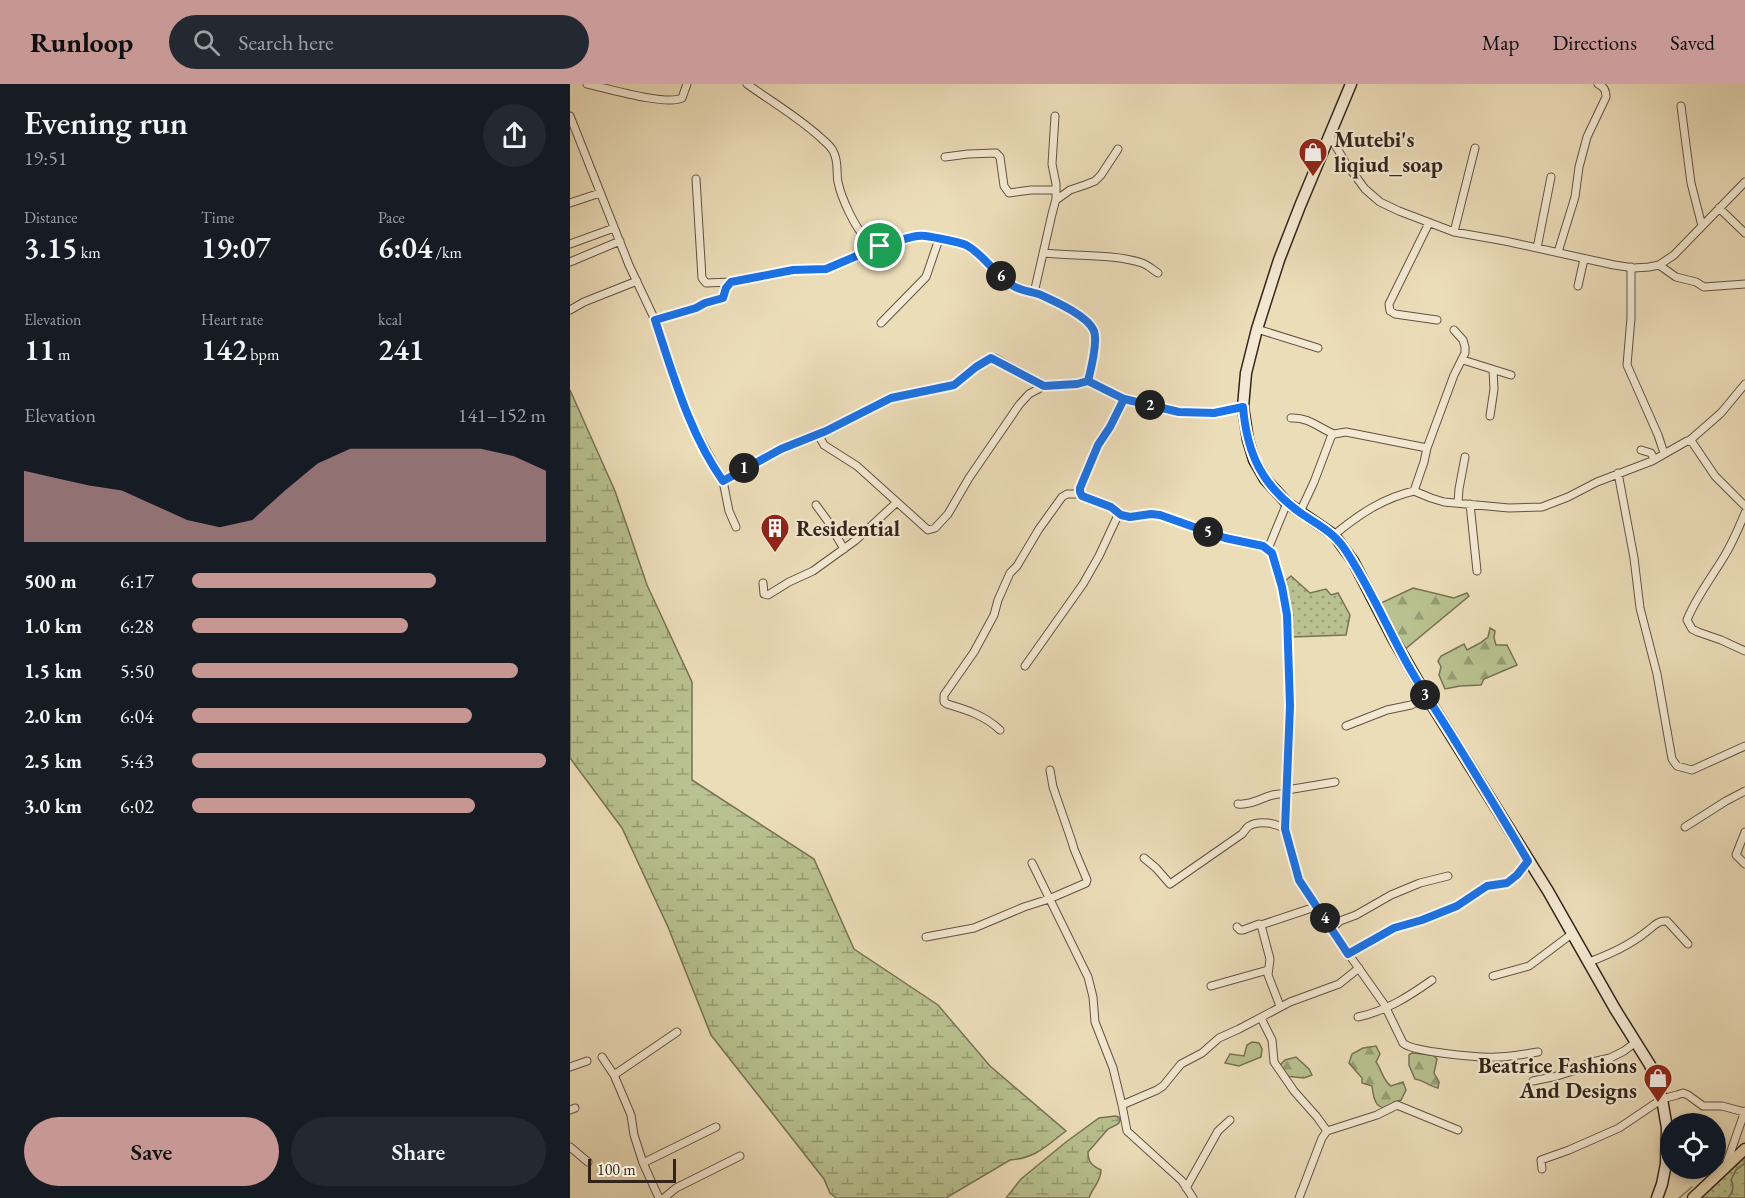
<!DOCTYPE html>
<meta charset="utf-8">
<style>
body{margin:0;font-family:"EB Garamond",serif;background:#242831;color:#f1f3f6;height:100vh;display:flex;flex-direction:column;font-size:22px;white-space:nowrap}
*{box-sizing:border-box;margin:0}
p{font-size:20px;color:#9ea1a6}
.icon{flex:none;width:33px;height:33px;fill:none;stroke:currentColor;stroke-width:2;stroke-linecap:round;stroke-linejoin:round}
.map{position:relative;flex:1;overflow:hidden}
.side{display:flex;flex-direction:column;background:#171b24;width:570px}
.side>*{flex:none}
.buttons{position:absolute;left:1090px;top:1029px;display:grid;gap:12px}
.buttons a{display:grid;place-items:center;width:66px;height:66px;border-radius:50%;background:#171b24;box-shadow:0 3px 9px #0003;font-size:30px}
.scale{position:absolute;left:18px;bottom:15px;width:88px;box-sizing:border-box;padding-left:6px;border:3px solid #33241b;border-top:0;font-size:16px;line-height:21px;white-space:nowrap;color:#33241b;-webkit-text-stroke:4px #f3e9d2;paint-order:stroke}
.pin{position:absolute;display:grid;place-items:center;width:51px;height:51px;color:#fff;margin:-26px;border:3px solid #fff;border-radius:50%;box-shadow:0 2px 6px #0007}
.km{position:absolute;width:30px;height:30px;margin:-15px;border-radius:50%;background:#222;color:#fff;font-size:16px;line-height:30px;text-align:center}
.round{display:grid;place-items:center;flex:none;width:63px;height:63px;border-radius:32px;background:#242831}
.headline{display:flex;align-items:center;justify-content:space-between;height:102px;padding:0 24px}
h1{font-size:33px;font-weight:600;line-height:45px}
.stats{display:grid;grid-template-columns:repeat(3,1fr);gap:9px;height:102px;padding:6px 24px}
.stats div{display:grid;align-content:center}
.stats b{font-size:30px;font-weight:600}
.stats small{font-size:16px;font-weight:400}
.stats p{font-size:16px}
.chart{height:168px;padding:12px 24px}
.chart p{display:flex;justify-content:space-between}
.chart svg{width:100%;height:108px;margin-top:6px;fill:#c59692;opacity:.7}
.cta{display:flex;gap:12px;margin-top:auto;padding:12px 24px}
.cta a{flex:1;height:69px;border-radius:36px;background:#c59692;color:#111;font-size:24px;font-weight:600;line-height:69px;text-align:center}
.cta a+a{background:#242831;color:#f1f3f6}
ul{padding:0 24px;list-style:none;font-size:20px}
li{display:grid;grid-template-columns:96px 72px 1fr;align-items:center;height:45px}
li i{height:15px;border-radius:8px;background:#c59692}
header{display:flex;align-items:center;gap:36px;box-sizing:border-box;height:84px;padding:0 30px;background:#c59692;color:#111}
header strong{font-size:28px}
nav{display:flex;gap:33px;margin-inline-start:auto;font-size:21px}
.search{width:420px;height:54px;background:#242831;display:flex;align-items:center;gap:15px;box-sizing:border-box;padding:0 21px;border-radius:33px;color:#9ea1a6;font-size:22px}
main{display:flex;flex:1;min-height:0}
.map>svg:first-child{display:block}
</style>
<header>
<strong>Runloop</strong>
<div class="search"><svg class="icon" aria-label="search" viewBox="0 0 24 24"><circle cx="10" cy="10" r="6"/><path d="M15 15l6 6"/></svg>Search here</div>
<nav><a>Map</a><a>Directions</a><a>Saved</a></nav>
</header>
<main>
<section class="side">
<div class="headline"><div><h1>Evening run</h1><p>19:51</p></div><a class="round"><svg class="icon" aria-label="share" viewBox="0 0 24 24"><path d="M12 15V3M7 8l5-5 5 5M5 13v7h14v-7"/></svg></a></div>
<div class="stats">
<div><p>Distance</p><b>3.15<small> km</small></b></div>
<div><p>Time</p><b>19:07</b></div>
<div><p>Pace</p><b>6:04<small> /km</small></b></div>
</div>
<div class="stats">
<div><p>Elevation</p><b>11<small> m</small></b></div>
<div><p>Heart rate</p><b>142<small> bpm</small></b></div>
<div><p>kcal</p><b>241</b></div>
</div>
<div class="chart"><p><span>Elevation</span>141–152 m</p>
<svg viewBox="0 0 160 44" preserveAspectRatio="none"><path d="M0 44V15L10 18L20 21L30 23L40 29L50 35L60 38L70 35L80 23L90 12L100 6L110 6L120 6L130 6L140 6L150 9L160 15V44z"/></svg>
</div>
<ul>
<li><b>500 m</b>6:17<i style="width:69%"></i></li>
<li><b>1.0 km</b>6:28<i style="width:61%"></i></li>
<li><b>1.5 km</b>5:50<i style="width:92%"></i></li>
<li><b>2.0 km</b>6:04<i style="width:79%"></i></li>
<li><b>2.5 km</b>5:43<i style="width:100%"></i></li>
<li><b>3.0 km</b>6:02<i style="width:80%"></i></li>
</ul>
<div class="cta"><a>Save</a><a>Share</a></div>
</section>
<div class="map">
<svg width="1175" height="1114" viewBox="0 0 1175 1114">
<defs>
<pattern id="grass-dots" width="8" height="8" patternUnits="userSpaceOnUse" patternTransform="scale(1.5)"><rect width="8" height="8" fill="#b8c18f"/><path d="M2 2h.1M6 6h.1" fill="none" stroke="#969d74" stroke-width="1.8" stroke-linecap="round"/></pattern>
<pattern id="forest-firs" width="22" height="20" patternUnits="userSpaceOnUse" patternTransform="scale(1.5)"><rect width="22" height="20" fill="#b8c18f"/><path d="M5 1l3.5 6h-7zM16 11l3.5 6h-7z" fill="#969d74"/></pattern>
<pattern id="wetland-marsh" width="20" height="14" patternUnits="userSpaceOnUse" patternTransform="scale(1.5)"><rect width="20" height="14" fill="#b8c18f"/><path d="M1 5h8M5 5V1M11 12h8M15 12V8" fill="none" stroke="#969d74"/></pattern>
</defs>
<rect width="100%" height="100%" fill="#ecddb9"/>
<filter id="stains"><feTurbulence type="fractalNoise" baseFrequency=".00333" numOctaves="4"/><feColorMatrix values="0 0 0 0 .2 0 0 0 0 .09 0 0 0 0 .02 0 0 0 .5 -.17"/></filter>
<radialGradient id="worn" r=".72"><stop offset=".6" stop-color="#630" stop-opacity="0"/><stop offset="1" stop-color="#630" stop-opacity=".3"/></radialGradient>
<!-- grass -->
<path fill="url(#grass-dots)" stroke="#767255" stroke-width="1.5" d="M 721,492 L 740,509 L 756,505 L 761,511 L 768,509 L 780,531 L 776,551 L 722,553 L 716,496 Z
M 1175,1072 L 1175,1079 L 1166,1086 L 1162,1110 L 1158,1114 L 1130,1114 Z"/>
<!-- forest -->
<path fill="url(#forest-firs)" stroke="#767255" stroke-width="1.5" d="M 843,504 L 884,514 L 897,509 L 899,512 L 834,566 L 811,519 Z
M 920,544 L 925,547 L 924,554 L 926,561 L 937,561 L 947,581 L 914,595 L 911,601 L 890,602 L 875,605 L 869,591 L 871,583 L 868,577 L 871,572 L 894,560 L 897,566 L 910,559 L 918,553 Z
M 682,958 L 689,959 L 692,965 L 691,973 L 669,982 L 655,979 L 660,970 L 674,972 L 677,961 Z
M 806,962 L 810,970 L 806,978 C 812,986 813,997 821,1002 L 833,998 L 836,1006 L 831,1016 L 824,1018 L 825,1024 C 806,1026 804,1019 802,1002 L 792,999 L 792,994 L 779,979 L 782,970 L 793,964 Z
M 842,969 L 863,971 L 867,975 L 864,989 L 869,998 L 868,1004 C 859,1002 853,996 845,995 L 839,981 L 839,971 Z
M 726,973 L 739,985 L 742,991 L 734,994 L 715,992 L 709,982 L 715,976 Z"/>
<!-- wetland -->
<path fill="url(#wetland-marsh)" stroke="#767255" stroke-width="1.5" d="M 0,306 L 45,407 L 77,501 L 122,598 L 122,696 L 244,775 L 284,865 L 368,921 L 420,982 L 496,1047 C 476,1062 466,1074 440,1076 L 376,1114 L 266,1114 L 260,1109 L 254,1095 L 141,951 L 98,843 L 52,744 L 0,674 Z
M 545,1032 L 549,1033 L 550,1037 L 548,1040 L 538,1045 L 518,1068 C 518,1078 522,1082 531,1086 C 531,1098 522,1104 519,1114 L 436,1114 L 451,1095 L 496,1058 L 529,1034 Z
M 1175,1079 L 1175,1114 L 1158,1114 C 1162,1110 1165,1102 1161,1096 L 1166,1086 Z"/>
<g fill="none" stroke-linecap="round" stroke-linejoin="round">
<!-- stream -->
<path stroke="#718070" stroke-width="1.5" d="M 1109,1114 L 1122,1103"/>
<!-- street casing -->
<g stroke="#615242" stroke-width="9">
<path id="street" d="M 17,0 C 36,4 96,22 112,14 L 117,0
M 177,0 C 202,18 228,33 251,54 C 255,58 260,61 263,67 C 269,77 266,88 268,98 C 271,113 285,145 297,155 C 317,171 336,148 358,152 C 370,155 386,156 397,163 C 415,173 426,190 442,201 C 450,206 459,207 468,210 C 483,215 519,232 524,248 C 528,260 521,285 518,297
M 1111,22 L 1121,99 L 1132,142
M 0,32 L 59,181 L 85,236 L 104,289 L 107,305 L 126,347 L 153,397 L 159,427 L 166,443
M 760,52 L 775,78 L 795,105 L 810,118 L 829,127 L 884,148 L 935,157 L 1044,181 L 1064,184 L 1079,183 L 1089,181 L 1104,171 L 1175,98
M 375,73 L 398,70 L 426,69 L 430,73 L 434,102 L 439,109 L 461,106 L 486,106
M 126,95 L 132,194 L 136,199 L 161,198
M 486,116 L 500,106 L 515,101 L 525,97 L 531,91 L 548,65
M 0,119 L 30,109
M 1149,124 L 1175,149
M 859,139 L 819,220 L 820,227 L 825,230 L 867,236
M 884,148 L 905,64
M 0,160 L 44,144
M 967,164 L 981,93
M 988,168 L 1005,113 L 1009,83 L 1017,53 L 1036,13 C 1036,6 1034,3 1028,0
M 474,169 C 503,172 546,170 572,179 C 578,181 583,186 588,189
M 0,178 L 50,157
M 1089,181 L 1106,193 L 1126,198 L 1134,203 L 1175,200
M 1061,183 L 1061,234 L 1057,281 L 1088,351 L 1094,369
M 1008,202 L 1014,175
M 464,209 L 482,130 L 486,115 L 486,100 L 482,80 L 485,32
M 0,226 L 14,218 L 67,197
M 85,236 L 126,224 L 135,219 L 153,214 L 156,204 L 161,198 L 223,186 L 256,185 L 310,162
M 311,239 L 356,193 L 369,155
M 687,245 L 748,264
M 893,276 L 941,291
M 554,315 L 540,343 L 528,361 L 510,404 L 510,409 L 512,412 L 541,422 L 551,431 L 560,433 L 581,430 L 590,431 L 655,454 L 693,462 L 702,469 L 712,503 L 717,531 L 720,622 L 715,745 L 720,766 L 729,796 L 748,822 L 768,855 L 814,920 L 833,959 C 842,968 911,974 926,973 C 940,973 954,970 968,968
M 920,332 L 924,305 L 923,286
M 721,334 C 739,333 749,344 764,350
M 248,350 L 254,361 L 287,382 L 358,446 L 365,444 L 378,430 L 399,394 L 449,321 L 459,310 L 474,302 L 507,300 L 518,297 L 554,315 L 609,328 L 643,329 L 673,323
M 1119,357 L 1151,329 L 1175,300
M 1071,366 L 1081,369 L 1084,375
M 1048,389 L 1064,474 L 1070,524 L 1087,590 L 1102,675 L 1107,682 L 1122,686 L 1175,662
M 153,397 L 211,365 L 256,347 L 321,314 L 384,301 L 419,274 L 425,274 L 474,302
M 844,407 L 854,378 L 857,364 L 884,291 L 895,269 L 895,263 L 893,256 L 884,246
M 888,419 L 889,405 L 895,373
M 900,420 L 907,487
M 246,421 L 257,436 L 274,465
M 730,428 L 744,398 L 761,353 L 764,350 L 776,348 L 857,364
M 1175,429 C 1169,443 1163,458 1155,471 C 1142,493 1126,513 1117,536 L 1122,545 L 1128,548 L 1151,556 L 1175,567
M 764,451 C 788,431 813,414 844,407 L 861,414 L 874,418 L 939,424 L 972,423 L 998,413 L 1027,398 L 1082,377 L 1117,357 L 1122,358 L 1145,392 L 1175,422
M 698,465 L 717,419
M 193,499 L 194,510 L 198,511 L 219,498 L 243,487 L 286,456 L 327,418
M 455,582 L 513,500 L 529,472 L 549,429
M 776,642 L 817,626 L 841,621 L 857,613
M 430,646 C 414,631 397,626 377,620 L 374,618 L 374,611 L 404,568 L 424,531 L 428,516 L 440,489 L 447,482 L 469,445 L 492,413 L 497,410 L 510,410
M 717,706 L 765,698
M 668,720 C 686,722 700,706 717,711
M 1115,743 L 1156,717 L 1175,707
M 1175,748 L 1166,771 L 1175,780
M 574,774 L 586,784 L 600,800 L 672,750 C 674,748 676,744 679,742 C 689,736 706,739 715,745
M 462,779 L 518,893 L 523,913 L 525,938 L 543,984 L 552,1021
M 691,841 L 700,875 L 698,891 L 710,922
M 667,843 L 670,846 L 673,846 L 689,840 L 691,841 L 748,822
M 762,844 L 770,837 L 786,831 L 821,811 L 850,799 L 878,792
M 356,853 L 404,844 L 454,823 L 479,815 L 516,799 L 517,796 L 504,765 L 502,758 L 483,703 L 480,686
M 778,870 L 824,844 L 852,836 L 887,822 L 917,802 L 937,799 L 947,791 L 958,777
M 1019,878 C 1038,871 1060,861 1076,848 C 1083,843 1088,836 1097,837 L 1118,860
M 923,892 L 959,882 L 1003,849
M 641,902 L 698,886
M 788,933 C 816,927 838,913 862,896
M 691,934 L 702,956 L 704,978 L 724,1007 L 747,1033 L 757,1047
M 32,973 L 44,991
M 0,983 L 17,977
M 963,997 L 987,992 L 1009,985 L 1018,979 L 1040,974 L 1054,967 L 1066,958
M 0,1026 L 5,1024
M 0,1063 L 18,1078
M 73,1079 L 146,1043
M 1156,1081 L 1175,1027
M 972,1085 L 971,1076 L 999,1066 L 1049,1044 L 1092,1015 L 1107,1011 L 1113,1009 L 1118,1011 L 1133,1022 L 1152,1022 L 1174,1028
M 616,1104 L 648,1047 L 660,1036
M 89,1114 L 73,1079 L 64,1051 L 61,1031 L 44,991 L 107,948
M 94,1114 L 106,1104 L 170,1072
M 623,1114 L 612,1097 L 557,1047 L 552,1021 L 587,1006 L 593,1002 L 611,980 L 632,969 L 649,954 L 669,945 L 720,918 L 769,900 L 789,884
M 729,1114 L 752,1054 L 757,1047 L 807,1031 L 827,1021 L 888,1046"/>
</g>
<!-- secondary casing -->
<g stroke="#33241b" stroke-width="13">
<path id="secondary" d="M 781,0 L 730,122 L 709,176 L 687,245 L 676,289 L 673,323 L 678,356 L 684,376 L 695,395 L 717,419 L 764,451 L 783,477 L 824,556 L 857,613 L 978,807 L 1045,925 L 1080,981 L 1092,1015 L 1097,1044 L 1096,1080 L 1092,1100 L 1087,1114"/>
</g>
<!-- primary casing -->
<g stroke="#33241b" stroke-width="13">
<path id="primary" d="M 1123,1114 L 1175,1065"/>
</g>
<!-- street -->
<use href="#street" stroke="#f3e9d2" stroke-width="7"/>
<!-- secondary -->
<use href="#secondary" stroke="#f3e9d2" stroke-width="10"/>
<!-- primary -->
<use href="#primary" stroke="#ecddb9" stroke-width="10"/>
</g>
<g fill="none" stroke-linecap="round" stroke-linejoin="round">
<!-- route casing -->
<g stroke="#fff" stroke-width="12">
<path id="route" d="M 310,162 L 256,185 L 223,186 L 161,198 L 156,204 L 153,214 L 135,219 L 126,224 L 85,236 C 103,290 119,349 153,397 L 211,365 L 256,347 L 321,314 L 384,301 L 406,283 L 421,274 L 474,302 L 507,300 L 518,297 L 554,315 L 609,328 L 644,329 L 673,323 C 677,370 692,402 732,430 C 747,440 763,448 774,464 C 799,501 817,544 839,583 C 854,609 871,634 887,660 C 911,699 935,738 958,777 L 947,791 L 937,799 L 917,802 L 887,822 L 852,836 L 824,844 L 778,870 L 729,796 L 715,745 L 720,622 L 717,531 L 712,503 L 702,469 L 693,462 L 655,454 L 590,431 L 581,430 L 560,433 L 551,431 L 541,423 L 512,412 L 510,408 L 510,404 L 528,361 L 540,343 L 554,315 L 518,297 C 521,285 528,259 524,247 C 518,232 486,218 471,211 C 463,208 453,207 445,203 C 426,193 415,171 396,161 C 389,158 363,153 355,152 C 341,150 325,160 310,162"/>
</g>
<!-- route -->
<use href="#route" stroke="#1a73e8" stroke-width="8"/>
</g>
<!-- icons -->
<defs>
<g id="shop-pin" transform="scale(1.5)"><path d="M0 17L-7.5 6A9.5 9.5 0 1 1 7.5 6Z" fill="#8f2418" stroke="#f3e9d2"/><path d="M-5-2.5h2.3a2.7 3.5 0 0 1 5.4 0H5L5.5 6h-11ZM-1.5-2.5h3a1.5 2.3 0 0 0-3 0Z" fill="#fff"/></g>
<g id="building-pin" transform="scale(1.5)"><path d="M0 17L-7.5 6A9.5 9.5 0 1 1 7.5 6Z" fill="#8f2418" stroke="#f3e9d2"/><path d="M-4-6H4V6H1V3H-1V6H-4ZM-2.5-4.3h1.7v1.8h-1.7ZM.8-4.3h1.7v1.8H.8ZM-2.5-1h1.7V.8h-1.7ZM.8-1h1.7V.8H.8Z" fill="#fff"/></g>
</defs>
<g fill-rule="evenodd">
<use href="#shop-pin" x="743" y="68"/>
<use href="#building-pin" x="205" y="444"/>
<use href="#shop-pin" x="1088" y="994"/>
</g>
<g text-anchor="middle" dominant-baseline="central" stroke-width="4.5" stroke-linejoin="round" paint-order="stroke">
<!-- poi labels -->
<g font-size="22" font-weight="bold" fill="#33241b" stroke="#f3e9d2" text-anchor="start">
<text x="764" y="55">Mutebi's<tspan x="764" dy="25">liqiud_soap</tspan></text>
<text x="226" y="444">Residential</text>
<text x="1067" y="981" text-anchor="end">Beatrice Fashions<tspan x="1067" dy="25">And Designs</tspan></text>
</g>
</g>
<rect width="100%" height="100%" filter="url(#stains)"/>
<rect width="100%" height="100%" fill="url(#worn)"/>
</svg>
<div class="buttons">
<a><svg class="icon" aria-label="locate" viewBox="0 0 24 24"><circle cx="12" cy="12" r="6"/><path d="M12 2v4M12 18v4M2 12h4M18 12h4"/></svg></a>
</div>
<div class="scale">100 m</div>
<div class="pin" style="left:310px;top:162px;background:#1e9e55"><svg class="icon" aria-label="arrive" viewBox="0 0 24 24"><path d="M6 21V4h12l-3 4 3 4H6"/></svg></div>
<b class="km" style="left:174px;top:384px">1</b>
<b class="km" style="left:580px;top:321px">2</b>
<b class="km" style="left:855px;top:611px">3</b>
<b class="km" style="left:755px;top:834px">4</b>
<b class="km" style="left:638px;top:448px">5</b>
<b class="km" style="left:431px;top:192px">6</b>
</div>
</main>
